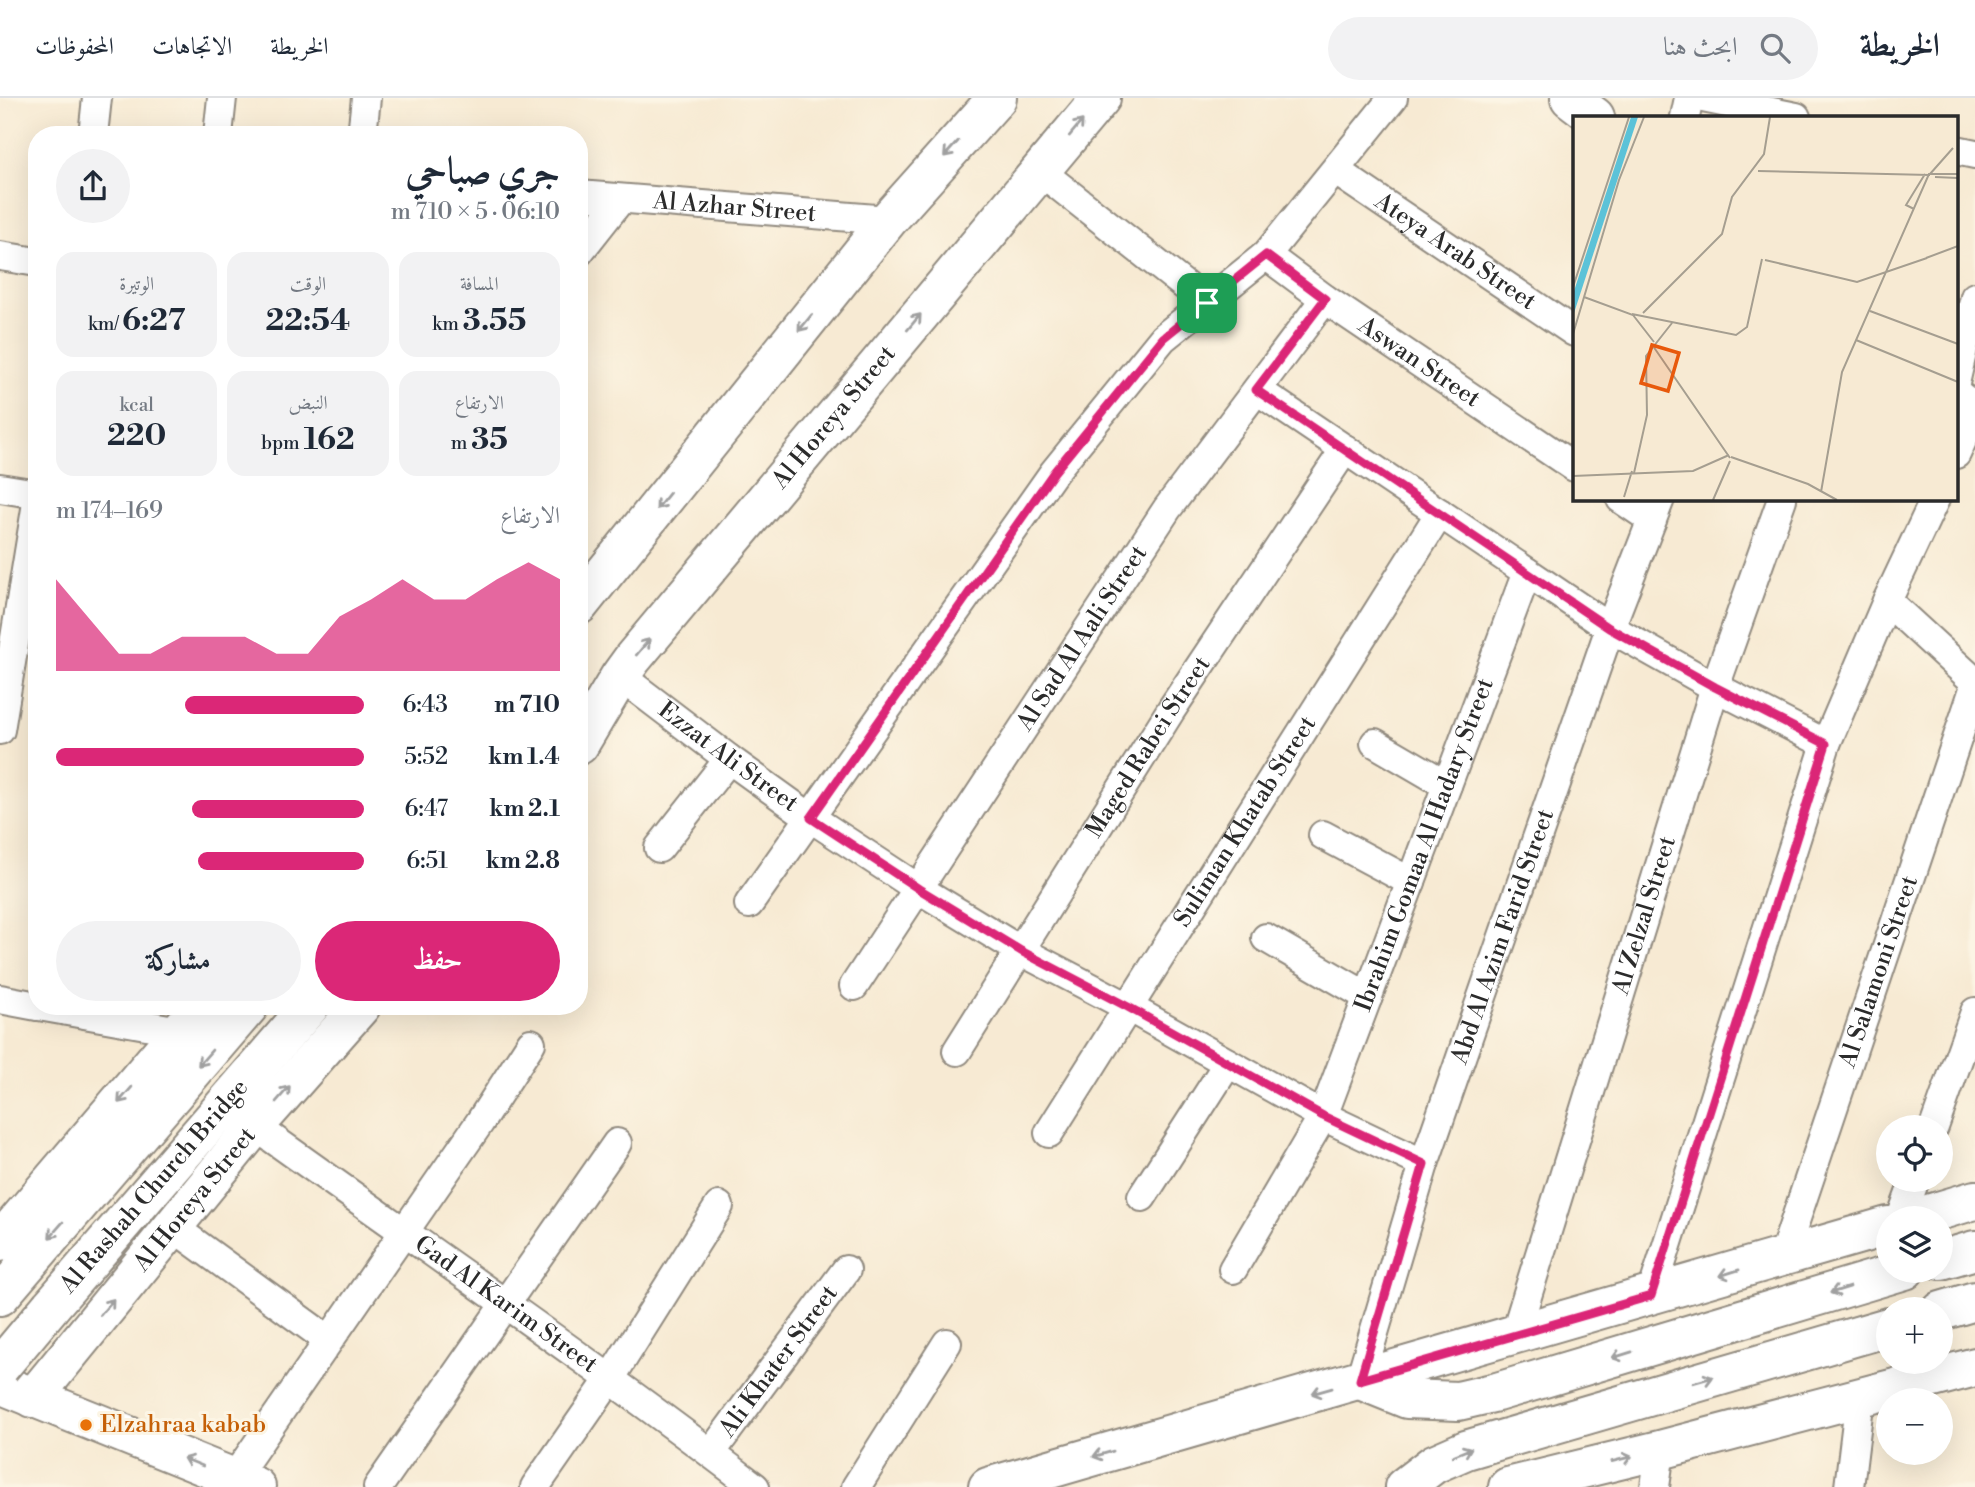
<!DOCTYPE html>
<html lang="ar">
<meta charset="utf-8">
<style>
body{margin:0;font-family:"Libre Bodoni",Amiri,serif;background:#f2f2f3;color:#1f2937;direction:rtl;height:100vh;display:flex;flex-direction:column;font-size:26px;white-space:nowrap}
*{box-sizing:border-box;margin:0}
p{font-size:23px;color:#747a83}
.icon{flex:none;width:38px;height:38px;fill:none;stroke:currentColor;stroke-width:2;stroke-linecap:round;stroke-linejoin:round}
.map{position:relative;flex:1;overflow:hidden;direction:ltr}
.panel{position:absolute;left:28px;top:28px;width:560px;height:889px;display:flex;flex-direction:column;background:#fff;border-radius:28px;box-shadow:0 7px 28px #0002;direction:rtl}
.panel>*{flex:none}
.buttons{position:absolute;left:1876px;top:1017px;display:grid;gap:14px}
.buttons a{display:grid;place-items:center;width:77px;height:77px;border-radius:50%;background:#fff;box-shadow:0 7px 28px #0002;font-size:35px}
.pin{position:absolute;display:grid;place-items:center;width:60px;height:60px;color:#fff;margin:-30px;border-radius:14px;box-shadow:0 4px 10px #0006}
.round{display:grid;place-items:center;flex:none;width:74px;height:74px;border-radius:37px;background:#f2f2f3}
.headline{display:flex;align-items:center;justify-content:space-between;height:119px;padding:0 28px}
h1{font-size:38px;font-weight:700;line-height:52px}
.metrics{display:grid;grid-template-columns:repeat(3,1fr);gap:10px;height:119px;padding:7px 28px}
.metrics div{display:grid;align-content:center;border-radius:18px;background:#f2f2f3;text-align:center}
.metrics b{font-size:30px;font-weight:700}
.metrics small{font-size:19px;font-weight:400}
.metrics p{font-size:19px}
.chart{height:196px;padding:14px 28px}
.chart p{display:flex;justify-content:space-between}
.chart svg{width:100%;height:126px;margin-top:7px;fill:#db2777;opacity:.7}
.primary-button{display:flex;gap:14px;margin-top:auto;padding:14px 28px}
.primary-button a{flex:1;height:80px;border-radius:42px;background:#db2777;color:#fff;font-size:28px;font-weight:700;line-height:80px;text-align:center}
.primary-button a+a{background:#f2f2f3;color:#1f2937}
ul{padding:0 28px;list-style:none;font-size:23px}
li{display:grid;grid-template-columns:112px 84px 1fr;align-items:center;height:52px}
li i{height:18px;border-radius:9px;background:#db2777}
header{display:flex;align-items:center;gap:42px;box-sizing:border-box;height:98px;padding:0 35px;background:#fff;border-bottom:2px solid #e0e1e3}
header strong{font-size:33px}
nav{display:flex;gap:38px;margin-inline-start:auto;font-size:24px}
.search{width:490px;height:63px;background:#f2f2f3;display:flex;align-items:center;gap:18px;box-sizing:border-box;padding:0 24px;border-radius:38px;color:#747a83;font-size:26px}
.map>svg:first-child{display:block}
</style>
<header>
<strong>الخريطة</strong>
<div class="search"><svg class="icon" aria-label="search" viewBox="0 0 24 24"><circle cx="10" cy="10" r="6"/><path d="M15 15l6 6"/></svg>ابحث هنا</div>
<nav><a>الخريطة</a><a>الاتجاهات</a><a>المحفوظات</a></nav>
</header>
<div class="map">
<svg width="1975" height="1389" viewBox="0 0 1975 1389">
<rect width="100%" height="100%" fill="#fcf5e5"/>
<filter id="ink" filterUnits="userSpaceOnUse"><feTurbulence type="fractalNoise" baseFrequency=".0143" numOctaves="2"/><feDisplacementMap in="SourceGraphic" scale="14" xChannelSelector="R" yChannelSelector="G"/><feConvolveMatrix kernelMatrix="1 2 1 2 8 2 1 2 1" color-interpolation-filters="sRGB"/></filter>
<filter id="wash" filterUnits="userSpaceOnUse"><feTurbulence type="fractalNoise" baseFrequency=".00686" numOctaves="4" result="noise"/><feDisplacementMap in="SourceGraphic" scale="28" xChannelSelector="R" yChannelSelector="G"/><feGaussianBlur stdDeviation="1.57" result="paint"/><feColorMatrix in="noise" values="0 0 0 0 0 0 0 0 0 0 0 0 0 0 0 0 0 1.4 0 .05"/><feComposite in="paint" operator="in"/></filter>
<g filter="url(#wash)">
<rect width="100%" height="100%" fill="#f7ead3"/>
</g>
<g filter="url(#ink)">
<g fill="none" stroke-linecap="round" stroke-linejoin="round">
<!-- street casing -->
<g stroke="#918a7f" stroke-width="32">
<g id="street">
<path d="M 1703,0 L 1796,19"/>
<path d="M 1685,19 L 1689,0"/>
<path d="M 93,37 L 97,0"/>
<path d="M 218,37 L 222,0"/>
<path d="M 362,37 L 366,0"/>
<path d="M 1956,52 L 1975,56"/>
<path d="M 1040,73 L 1207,205"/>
<path id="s1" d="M 1336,73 L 1574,234"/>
<path id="s2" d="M 579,97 L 888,122"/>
<path d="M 579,154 L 620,102"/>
<path id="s3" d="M 1266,157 L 1325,201 L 1574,369"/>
<path d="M 0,158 L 37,164"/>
<path d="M 1956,281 L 1975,199"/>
<path d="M 1257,292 L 1610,530 L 1715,589 L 1826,646"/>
<path d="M 1956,356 L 1974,316"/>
<path d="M 0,390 L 37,396"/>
<path d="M 1621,401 L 1652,422"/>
<path d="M 1887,503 L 1975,584"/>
<path id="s4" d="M 620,578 L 729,661 L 811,720 L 919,791 L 1021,853 L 1128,909 L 1323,1018 L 1424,1066"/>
<path d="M 0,632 L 37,405"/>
<path d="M 1375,645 L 1447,687"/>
<path d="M 1323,737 L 1411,784"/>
<path d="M 659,750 L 729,661"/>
<path d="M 749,806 L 1054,374 L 1163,240 L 1266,157 L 1393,0"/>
<path d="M 1266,840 L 1368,899"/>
<path id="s5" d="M 854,888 L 1167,411 L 1325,201"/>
<path d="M 0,901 L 37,908"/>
<path d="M 39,908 L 180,933"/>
<path id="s6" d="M 957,953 L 1171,612 L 1345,351"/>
<path id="s7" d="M 255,1028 C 422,1148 592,1264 755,1389"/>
<path d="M 1934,1029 L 1975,914"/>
<path id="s8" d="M 1049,1035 L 1440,415"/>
<path d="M 1142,1099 L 1228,965"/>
<path d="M 1901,1120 L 1915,1082"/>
<path d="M 173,1129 L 328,1242"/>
<path id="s9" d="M 1783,1159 L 1975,588"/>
<path id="s10" d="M 1233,1171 L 1323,1018 L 1527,474"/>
<path d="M 1651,1198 L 1826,646 L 1887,503 L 1935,401"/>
<path id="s11" d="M 1515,1237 L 1715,589 L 1782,401"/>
<path id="s12" d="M 1360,1282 L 1424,1066 L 1610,530 L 1660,401"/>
<path id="s13" d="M 711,1355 L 846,1172"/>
<path d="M 234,1380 L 480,1024 L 531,945"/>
<path d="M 378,1389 L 617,1045"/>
<path d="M 535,1389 L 610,1281 L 719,1108"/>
<path d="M 856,1389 L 947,1245"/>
<path d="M 1655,1389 L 1660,1352"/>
<path d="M 1849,1389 L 1860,1299"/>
</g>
</g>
<!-- secondary casing -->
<g stroke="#918a7f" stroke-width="42">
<g id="secondary">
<path d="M 1570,0 L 1595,19"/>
<path d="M 1956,301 L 1975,316"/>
<path d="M 579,507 L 888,122 L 997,0"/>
<path id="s14" d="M 579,647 L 620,578 L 633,560 L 1101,0"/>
<path d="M 1915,1120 L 1975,1102"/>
<path d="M 0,1144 L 201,908"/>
<path d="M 1941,1162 L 1975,1152"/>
<path d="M 0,1198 L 249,908"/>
<path id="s15" d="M 51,1208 L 310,908"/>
<path d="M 1941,1213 L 1975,1203"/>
<path d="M 1360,1282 L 1407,1301 L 1458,1303 L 1497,1294 L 1905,1172"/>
<path d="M 0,1286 L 256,1389"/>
<path id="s16" d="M 33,1300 L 255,1028 L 361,908"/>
<path d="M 988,1389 L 1888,1128"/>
<path d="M 1404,1389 L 1434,1366 L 1466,1352 L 1888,1229"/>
<path d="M 1508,1389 L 1660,1352 L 1975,1269"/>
</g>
</g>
<!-- street -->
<use href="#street" stroke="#fff" stroke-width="28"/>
<!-- secondary -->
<use href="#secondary" stroke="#fff" stroke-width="38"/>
<!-- secondary-bridge casing -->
<g stroke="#918a7f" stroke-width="42" stroke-linecap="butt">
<path id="secondary-bridge" d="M 0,1269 L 51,1208"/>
</g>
<!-- secondary-bridge -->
<use href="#secondary-bridge" stroke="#fff" stroke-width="38"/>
</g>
<!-- one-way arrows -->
<defs><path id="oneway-shaft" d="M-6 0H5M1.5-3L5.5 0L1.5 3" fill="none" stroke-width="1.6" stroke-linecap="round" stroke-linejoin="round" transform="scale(1.75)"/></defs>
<g stroke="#a0a0a0">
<use href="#oneway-shaft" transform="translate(1076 30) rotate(-50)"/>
<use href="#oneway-shaft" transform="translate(951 51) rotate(132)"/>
<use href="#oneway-shaft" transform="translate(914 224) rotate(-50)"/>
<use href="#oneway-shaft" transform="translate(805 225) rotate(129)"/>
<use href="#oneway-shaft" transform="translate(663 403) rotate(129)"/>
<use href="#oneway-shaft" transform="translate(643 549) rotate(-50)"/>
<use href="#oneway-shaft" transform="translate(205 960) rotate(131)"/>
<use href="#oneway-shaft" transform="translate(283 996) rotate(-49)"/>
<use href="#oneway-shaft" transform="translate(125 997) rotate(131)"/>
<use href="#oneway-shaft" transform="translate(56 1132) rotate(131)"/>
<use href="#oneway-shaft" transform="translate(1729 1175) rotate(163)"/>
<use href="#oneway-shaft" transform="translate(1840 1192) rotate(163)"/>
<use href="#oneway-shaft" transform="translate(107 1209) rotate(-51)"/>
<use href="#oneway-shaft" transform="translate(1622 1257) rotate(163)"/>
<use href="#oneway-shaft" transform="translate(1703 1282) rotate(-16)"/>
<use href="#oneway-shaft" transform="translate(1322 1293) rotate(164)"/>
<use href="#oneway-shaft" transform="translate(1462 1354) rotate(-22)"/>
<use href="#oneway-shaft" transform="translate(1103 1356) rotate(164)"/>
<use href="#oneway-shaft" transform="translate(1622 1361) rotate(-14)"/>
<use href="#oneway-shaft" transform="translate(193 1364) rotate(-158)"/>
</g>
</g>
<g fill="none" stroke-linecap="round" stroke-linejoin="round" filter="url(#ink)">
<!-- route casing -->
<g stroke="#fff" stroke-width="14">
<path id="route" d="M 1266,157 L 1325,201 L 1256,292 L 1609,530 L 1715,589 L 1826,646 L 1651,1198 L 1360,1282 L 1424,1066 L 1323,1018 L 1128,909 L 1021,853 L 919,791 L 811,720 L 1054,374 L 1163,240 Z"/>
</g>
<!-- route -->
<use href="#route" stroke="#db2777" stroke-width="9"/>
</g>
<!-- markers -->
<circle fill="#e8710a" stroke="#fcf5e5" stroke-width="2.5" cx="86" cy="1327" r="7"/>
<g text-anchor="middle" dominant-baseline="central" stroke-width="6" stroke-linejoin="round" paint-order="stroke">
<!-- street labels -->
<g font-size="24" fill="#2b2b2b" stroke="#fcf5e5">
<text stroke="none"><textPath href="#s2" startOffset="156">Al Azhar Street</textPath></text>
<text stroke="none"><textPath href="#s1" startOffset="144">Ateya Arab Street</textPath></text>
<text stroke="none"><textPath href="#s3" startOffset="187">Aswan Street</textPath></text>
<text stroke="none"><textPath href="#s14" startOffset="416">Al Horeya Street</textPath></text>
<text stroke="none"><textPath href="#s5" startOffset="416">Al Sad Al Aali Street</textPath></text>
<text stroke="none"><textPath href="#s6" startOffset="359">Maged Rabei Street</textPath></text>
<text stroke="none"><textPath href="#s4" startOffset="135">Ezzat Ali Street</textPath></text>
<text stroke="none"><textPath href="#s8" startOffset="368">Suliman Khatab Street</textPath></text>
<text stroke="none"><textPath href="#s10" startOffset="467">Ibrahim Gomaa Al Hadary Street</textPath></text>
<text stroke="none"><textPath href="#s11" startOffset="439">Al Zelzal Street</textPath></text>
<text stroke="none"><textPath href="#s12" startOffset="466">Abd Al Azim Farid Street</textPath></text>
<text stroke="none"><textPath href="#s9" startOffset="301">Al Salamoni Street</textPath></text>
<text stroke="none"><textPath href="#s15" startOffset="158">Al Rashah Church Bridge</textPath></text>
<text stroke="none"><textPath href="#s16" startOffset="256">Al Horeya Street</textPath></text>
<text stroke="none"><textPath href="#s7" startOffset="308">Gad Al Karim Street</textPath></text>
<text stroke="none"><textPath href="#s13" startOffset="114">Ali Khater Street</textPath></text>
</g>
<!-- food labels -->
<g font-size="24" fill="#c56008" stroke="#fcf5e5" text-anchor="start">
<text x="100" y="1327">Elzahraa kabab</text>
</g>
</g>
<!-- overview -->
<g transform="translate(1573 18)">
<rect width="385" height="385" fill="#f7ead3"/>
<path d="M 58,1 L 65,1 L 0,200 L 0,178 Z" fill="#5bc2d8"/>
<path fill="none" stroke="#a59e90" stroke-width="2" d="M 185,55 L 357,59M 357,58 L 380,32M 362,61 L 385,62M 341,93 L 333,89 L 352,58M 353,142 L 385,130M 192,144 L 284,166 L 354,142M 0,171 L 56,1M 11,181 L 60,199 L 81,226M 297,195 L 385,228M 70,197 L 149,118 L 159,81 L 191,38 L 197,1M 59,198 L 163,219 L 174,211 L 189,143M 0,218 L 46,64 L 71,1M 283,224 L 385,266M 80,230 L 157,342M 158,341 L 235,368 L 264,384M 61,357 L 74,299 L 73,240 L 99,207M 0,360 L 120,355 L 156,339M 248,376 L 269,256 L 356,58 L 385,58M 51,381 L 59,355M 140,384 L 157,345"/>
<path fill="#e8590c" fill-opacity="0.15" stroke="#e8590c" stroke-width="3.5" d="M 79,229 L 106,237 L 95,275 L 68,267 Z"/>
<rect width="385" height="385" fill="none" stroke="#2b2b2b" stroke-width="3.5"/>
</g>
</svg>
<div class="buttons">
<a><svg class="icon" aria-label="locate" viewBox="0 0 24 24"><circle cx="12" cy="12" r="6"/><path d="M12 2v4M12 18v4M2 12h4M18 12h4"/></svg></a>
<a><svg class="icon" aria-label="layers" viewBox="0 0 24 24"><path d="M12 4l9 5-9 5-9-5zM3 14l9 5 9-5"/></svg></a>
<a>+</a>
<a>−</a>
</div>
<div class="pin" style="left:1207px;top:205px;background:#1e9e55"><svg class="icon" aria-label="arrive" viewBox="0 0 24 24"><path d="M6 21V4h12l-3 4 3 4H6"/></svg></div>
<section class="panel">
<div class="headline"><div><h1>جري صباحي</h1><p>06:10 · 5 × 710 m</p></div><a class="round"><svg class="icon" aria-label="share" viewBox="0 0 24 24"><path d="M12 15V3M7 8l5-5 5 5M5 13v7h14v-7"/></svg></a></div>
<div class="metrics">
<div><p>المسافة</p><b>3.55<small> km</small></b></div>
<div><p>الوقت</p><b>22:54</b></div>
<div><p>الوتيرة</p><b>6:27<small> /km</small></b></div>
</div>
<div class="metrics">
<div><p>الارتفاع</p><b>35<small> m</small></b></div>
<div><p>النبض</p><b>162<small> bpm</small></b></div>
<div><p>kcal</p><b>220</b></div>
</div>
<div class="chart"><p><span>الارتفاع</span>169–174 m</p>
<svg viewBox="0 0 160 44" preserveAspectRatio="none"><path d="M0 44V12L10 25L20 38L30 38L40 32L50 32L60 32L70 38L80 38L90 25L100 19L110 12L120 19L130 19L140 12L150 6L160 12V44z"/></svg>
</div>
<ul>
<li><b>710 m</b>6:43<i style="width:58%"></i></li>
<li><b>1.4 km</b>5:52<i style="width:100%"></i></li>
<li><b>2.1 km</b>6:47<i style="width:56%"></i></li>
<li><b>2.8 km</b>6:51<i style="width:54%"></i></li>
</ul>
<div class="primary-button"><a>حفظ</a><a>مشاركة</a></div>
</section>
</div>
